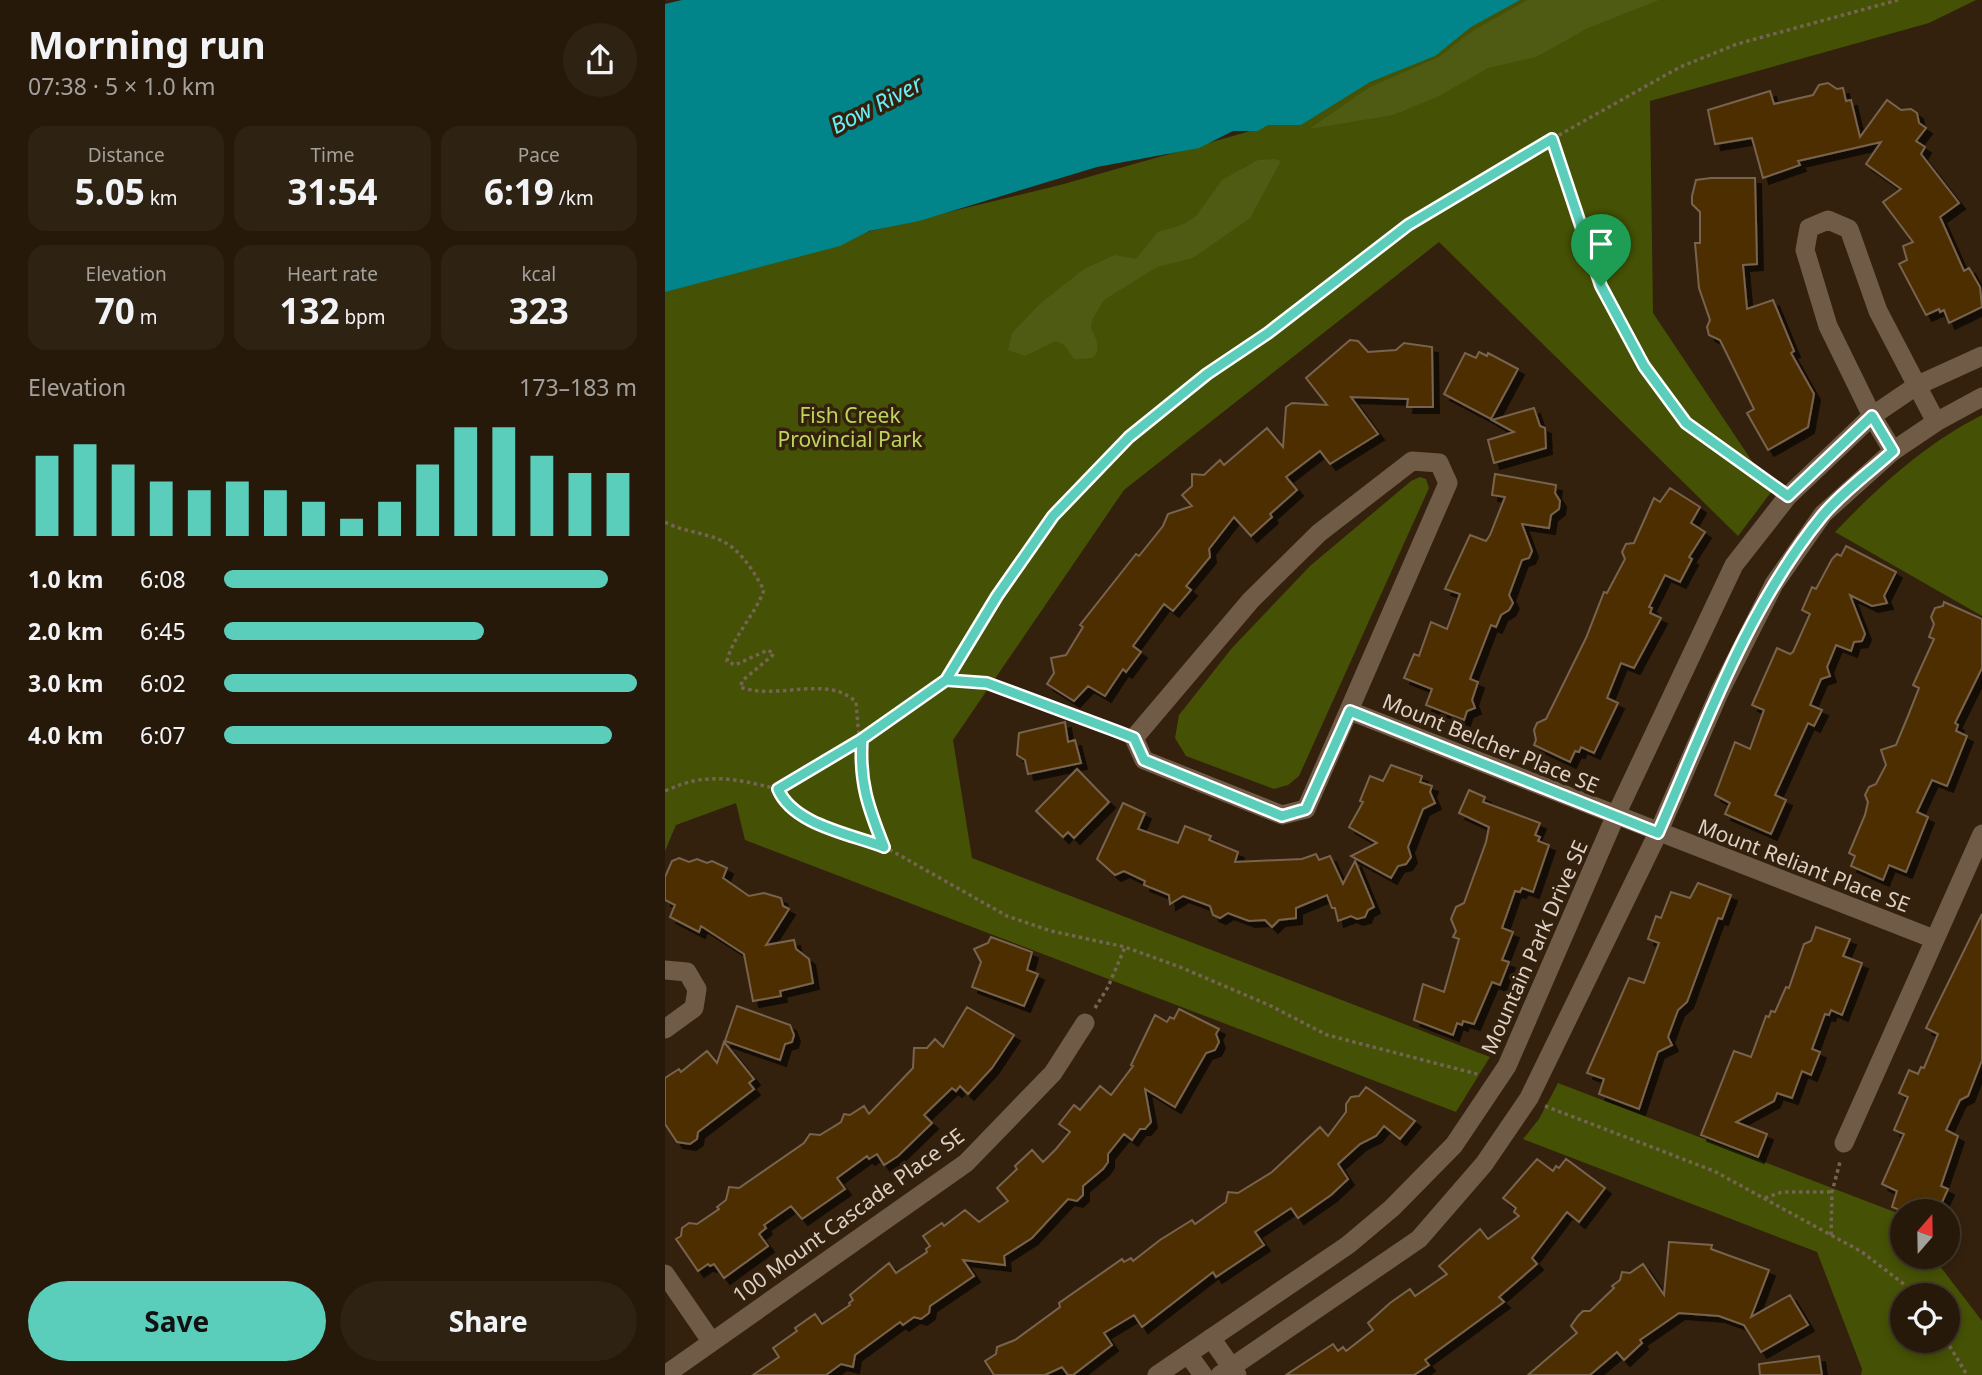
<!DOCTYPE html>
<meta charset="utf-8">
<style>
body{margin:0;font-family:"Noto Sans",sans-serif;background:#2e2213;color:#f1f3f6;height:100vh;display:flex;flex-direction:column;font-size:26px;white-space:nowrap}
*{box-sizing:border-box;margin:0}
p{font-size:23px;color:#a4a09c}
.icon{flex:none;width:38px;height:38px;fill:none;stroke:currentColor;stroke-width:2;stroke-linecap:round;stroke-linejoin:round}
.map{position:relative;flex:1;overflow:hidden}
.drawer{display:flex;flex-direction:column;background:#26190a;width:665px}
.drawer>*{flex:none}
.needle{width:46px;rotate:20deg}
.tools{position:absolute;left:1225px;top:1199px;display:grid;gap:14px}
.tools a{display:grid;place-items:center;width:70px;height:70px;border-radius:50%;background:#26190a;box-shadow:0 4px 10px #0003,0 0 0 2px #42382b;font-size:35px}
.pin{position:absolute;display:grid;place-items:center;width:60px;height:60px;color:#fff;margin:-72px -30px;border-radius:50% 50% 50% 0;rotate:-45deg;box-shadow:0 0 7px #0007}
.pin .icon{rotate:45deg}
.round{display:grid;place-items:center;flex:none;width:74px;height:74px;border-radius:37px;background:#2e2213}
.headline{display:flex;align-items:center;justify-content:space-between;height:119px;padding:0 28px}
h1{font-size:38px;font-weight:700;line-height:52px}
.figures{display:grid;grid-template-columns:repeat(3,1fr);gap:10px;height:119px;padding:7px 28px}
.figures div{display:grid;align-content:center;border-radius:18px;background:#2e2213;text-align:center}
.figures b{font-size:35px;font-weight:700}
.figures small{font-size:19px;font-weight:400}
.figures p{font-size:19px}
.chart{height:196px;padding:14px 28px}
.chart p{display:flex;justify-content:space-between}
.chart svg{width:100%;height:126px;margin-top:7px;stroke:#5bcebb;stroke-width:6}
.action{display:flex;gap:14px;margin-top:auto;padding:14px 28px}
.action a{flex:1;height:80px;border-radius:42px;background:#5bcebb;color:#111;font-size:28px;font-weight:700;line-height:80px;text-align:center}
.action a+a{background:#2e2213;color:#f1f3f6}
ul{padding:0 28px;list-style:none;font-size:23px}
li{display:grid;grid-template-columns:112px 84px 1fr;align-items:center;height:52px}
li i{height:18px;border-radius:9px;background:#5bcebb}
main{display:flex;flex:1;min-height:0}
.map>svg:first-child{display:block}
</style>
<main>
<section class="drawer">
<div class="headline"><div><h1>Morning run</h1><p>07:38 · 5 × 1.0 km</p></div><a class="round"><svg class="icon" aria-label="share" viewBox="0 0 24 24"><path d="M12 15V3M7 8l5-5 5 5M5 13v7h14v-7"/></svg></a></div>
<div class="figures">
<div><p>Distance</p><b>5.05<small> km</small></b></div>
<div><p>Time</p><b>31:54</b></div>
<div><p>Pace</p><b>6:19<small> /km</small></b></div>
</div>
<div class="figures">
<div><p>Elevation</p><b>70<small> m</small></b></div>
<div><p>Heart rate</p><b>132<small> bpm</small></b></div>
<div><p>kcal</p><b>323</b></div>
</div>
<div class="chart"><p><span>Elevation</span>173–183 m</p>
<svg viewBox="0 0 160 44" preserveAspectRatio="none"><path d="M5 44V16M15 44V12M25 44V19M35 44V25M45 44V28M55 44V25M65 44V28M75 44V32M85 44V38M95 44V32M105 44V19M115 44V6M125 44V6M135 44V16M145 44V22M155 44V22"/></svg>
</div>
<ul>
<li><b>1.0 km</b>6:08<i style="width:93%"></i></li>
<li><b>2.0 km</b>6:45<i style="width:63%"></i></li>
<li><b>3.0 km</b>6:02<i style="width:100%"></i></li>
<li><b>4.0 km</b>6:07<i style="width:94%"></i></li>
</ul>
<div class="action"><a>Save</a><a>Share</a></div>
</section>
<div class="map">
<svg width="1317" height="1375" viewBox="0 0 1317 1375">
<defs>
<filter id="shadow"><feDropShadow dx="6" dy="6" stdDeviation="0" flood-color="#0009"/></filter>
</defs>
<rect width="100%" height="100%" fill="#33210e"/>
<!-- green -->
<path fill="#455104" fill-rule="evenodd" d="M 836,0 L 1311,0 L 1264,23 L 985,101 L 988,313 L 1107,491 L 1073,536 L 774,242 L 459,490 L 288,740 L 307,858 L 825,1057 L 791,1112 L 80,840 L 71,803 L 11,825 L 0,851 L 0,281 L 395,185 L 582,132 L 671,95 Z
M 1317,415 L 1317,616 L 1170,532 C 1213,487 1260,444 1317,415 Z
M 755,477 L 761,479 L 764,488 L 634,776 L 623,785 L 609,789 L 521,756 L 510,738 L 514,715 L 567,648 L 645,566 L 746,481 Z
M 893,1083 L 1235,1214 L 1237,1256 L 1268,1257 L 1317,1321 L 1317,1375 L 1196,1375 L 1197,1369 L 1152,1252 L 858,1139 L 874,1119 ZM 1237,1295 L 1283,1295 L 1283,1340 L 1237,1340 Z"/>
<!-- forest -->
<path fill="#4f5b13" d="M 863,0 L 994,0 L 923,28 L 871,57 L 823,68 L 774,96 L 728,115 L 644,129 L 705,87 L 774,57 L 809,30 Z
M 609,159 L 616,161 L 585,218 L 528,258 L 492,267 L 439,300 L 427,320 L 426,328 C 431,340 437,347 428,358 L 409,359 L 399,345 L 391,341 L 360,356 L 343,350 L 347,333 L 376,303 L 419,269 L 450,255 L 471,259 L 493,232 L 517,225 L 531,216 L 557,180 L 593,160 Z"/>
<!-- water -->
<path fill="#01848a" d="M 17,0 L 855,0 L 806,27 L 770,56 L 705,82 L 636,125 L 603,125 L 593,131 L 568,131 L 534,148 L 432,167 L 254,221 L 204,231 L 175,246 L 0,292 L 0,4 Z"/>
<!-- building -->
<path fill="#4d2d03" stroke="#78634e" stroke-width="2" filter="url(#shadow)" d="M 1163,83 L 1172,89 L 1178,88 L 1181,101 L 1186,100 L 1195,137 L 1222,100 L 1236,110 L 1246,109 L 1252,113 L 1254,123 L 1261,128 L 1251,141 L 1260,147 L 1256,154 L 1294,203 L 1275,217 L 1299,271 L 1304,268 L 1315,287 L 1317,307 L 1284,323 L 1279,310 L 1275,312 L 1274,309 L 1261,315 L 1234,264 L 1242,260 L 1238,246 L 1248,242 L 1218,202 L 1236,189 L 1201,164 L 1216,142 L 1133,161 L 1135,165 L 1098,178 L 1087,138 L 1050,144 L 1043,110 L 1105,91 L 1109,104 L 1148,95 L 1154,85 Z
M 1046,178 L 1090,178 L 1092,264 L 1078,265 L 1082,309 L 1108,300 L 1129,351 L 1126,353 L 1149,394 L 1143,427 L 1103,450 L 1082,413 L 1089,409 L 1055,340 L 1044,335 L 1042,327 L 1045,320 L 1034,288 L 1030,243 L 1035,243 L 1035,212 L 1027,204 L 1027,196 L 1031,180 Z
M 685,340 L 693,341 L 703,352 L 731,350 L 739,343 L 767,347 L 768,407 L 742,407 L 743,399 L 686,397 L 713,434 L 665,464 L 655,451 L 621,477 L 632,490 L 605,514 L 607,517 L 586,536 L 569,517 L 544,549 L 545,557 L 521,586 L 526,590 L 508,611 L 499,604 L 468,646 L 476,652 L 461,672 L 458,669 L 440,696 L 423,686 L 409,701 L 382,684 L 389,673 L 386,658 L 401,655 L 418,627 L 415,625 L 471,554 L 474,556 L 498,526 L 503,514 L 527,506 L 517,495 L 527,486 L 527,474 L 539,475 L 555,460 L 559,465 L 602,428 L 618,447 L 621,407 L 627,403 L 662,405 L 641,378 Z
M 814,352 L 822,356 L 823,353 L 853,369 L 826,419 L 779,394 L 800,353 L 811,358 Z
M 869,408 L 875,426 L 880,428 L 881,448 L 829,463 L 823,440 L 849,432 L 827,420 Z
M 830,474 L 891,485 L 890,493 L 895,501 L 894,509 L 886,515 L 884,528 L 857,524 L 867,551 L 864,558 L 857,560 L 844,595 L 848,603 L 844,610 L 836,615 L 831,627 L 826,625 L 805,679 L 813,682 L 807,700 L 810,708 L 802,711 L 799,720 L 761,705 L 767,689 L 739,678 L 749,654 L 754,656 L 766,622 L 782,629 L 795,594 L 780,589 L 805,535 L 821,541 L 825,535 L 840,497 L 827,495 Z
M 1005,488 L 1035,507 L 1026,523 L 1040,532 L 1024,557 L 1027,559 L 1015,582 L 1000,575 L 984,607 L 987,608 L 985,613 L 996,618 L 969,668 L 956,663 L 942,698 L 953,703 L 929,753 L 916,747 L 914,752 L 910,751 L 905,762 L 869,745 L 871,740 L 869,730 L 872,723 L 881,719 L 921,638 L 939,592 L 942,593 L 960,559 L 957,552 L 961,544 L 969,543 L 989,498 L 995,502 Z
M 1181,546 L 1231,572 L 1219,596 L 1222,603 L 1207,606 L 1185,595 L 1200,634 L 1197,641 L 1189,642 L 1186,651 L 1171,645 L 1162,667 L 1165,676 L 1156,679 L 1145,705 L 1157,710 L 1149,726 L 1143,723 L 1110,795 L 1121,800 L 1106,834 L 1060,814 L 1065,803 L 1050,795 L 1070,742 L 1085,749 L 1099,710 L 1087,705 L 1112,648 L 1125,654 L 1128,652 L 1145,614 L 1137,610 L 1147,587 L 1151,589 L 1167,559 L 1172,554 L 1176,556 Z
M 1279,602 L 1317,619 L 1317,668 L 1290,723 L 1293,725 L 1291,731 L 1302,736 L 1282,786 L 1267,780 L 1252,812 L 1263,817 L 1241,872 L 1224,865 L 1218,880 L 1186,866 L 1190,856 L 1184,853 L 1200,815 L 1203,802 L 1200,795 L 1204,787 L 1211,784 L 1221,765 L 1216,750 L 1231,745 L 1243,716 L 1254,688 L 1248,685 L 1269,639 L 1264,637 L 1269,624 L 1266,617 L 1270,608 L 1278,606 Z
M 400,722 L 403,742 L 410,740 L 416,763 L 363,774 L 360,760 L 352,755 L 354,733 Z
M 726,765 L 757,776 L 755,782 L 767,786 L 765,792 L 770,803 L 758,809 L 743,847 L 746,857 L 741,864 L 733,866 L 726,878 L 686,856 L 712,843 L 684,827 L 698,802 L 695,801 L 705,776 L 718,781 Z
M 412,769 L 444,802 L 409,838 L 403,832 L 398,837 L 371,811 Z
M 804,790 L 820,797 L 818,802 L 875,823 L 870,835 L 875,837 L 873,841 L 884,845 L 868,892 L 857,888 L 855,892 L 850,891 L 837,928 L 848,932 L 837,960 L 844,962 L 835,985 L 827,982 L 809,1024 L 798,1021 L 797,1025 L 792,1023 L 788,1035 L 749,1020 L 758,984 L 779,992 L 794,939 L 788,937 L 791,931 L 786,919 L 791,907 L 799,903 L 821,842 L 824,827 L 794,813 Z
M 458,803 L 480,813 L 473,829 L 513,843 L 520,826 L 546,836 L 544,840 L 573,852 L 570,862 L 637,859 L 651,854 L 654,860 L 665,856 L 678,884 L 690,861 L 709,907 L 703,910 L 700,917 L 692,919 L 686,916 L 673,921 L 670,908 L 667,908 L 662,895 L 631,908 L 631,918 L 614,920 L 607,927 L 600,920 L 584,921 L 563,913 L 555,918 L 548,915 L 545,906 L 518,896 L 505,904 L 504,895 L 479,885 L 480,881 L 459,871 L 450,875 L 432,859 Z
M 14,858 L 24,862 L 32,859 L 42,863 L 47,861 L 62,868 L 58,878 L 84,896 L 99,893 L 116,898 L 118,906 L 124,909 L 101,945 L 129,940 L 131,949 L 144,959 L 148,983 L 115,991 L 116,996 L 88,1001 L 79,954 L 36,926 L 34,932 L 5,917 L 10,905 L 0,900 L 0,877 L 7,861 Z
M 1033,883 L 1066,895 L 1057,919 L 1053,918 L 1022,1002 L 1013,1010 L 1003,1037 L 1007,1045 L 993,1052 L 974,1109 L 934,1094 L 939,1079 L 922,1073 L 964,978 L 979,983 L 994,943 L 983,939 L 991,916 L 996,918 L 1006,892 L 1025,898 Z
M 1317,914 L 1317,1060 L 1303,1096 L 1295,1100 L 1281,1130 L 1293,1136 L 1276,1186 L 1283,1189 L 1273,1211 L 1237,1211 L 1227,1207 L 1232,1191 L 1217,1184 L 1239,1134 L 1229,1130 L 1243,1097 L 1234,1093 L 1244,1070 L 1253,1074 L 1256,1067 L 1259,1068 L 1273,1034 L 1261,1028 Z
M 1151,927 L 1185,939 L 1178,956 L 1197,963 L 1177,1015 L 1166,1010 L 1164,1015 L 1160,1014 L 1147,1049 L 1155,1052 L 1146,1075 L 1137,1071 L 1127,1098 L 1112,1093 L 1109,1101 L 1071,1122 L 1102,1134 L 1093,1157 L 1036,1135 L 1069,1051 L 1086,1057 L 1101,1016 L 1104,1017 L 1106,1011 L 1110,1012 L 1121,987 L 1124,988 L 1139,944 L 1146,941 Z
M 326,937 L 367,952 L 362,970 L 373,974 L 359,1006 L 307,987 L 316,962 L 309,949 L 323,943 Z
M 72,1006 L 125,1025 L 129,1035 L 127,1042 L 120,1044 L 115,1060 L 60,1041 Z
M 302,1007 L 349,1035 L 327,1068 L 303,1094 L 295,1086 L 291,1091 L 287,1088 L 259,1115 L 267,1123 L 233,1156 L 219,1165 L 212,1154 L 204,1159 L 202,1156 L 172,1178 L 180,1189 L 137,1219 L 126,1206 L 99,1225 L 101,1228 L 94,1234 L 103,1246 L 59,1278 L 49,1264 L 45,1266 L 43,1264 L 33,1271 L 11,1239 L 16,1236 L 17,1228 L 24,1223 L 32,1224 L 54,1209 L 52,1207 L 61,1200 L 64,1187 L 74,1188 L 139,1143 L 145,1134 L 155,1135 L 176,1122 L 179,1114 L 185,1115 L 199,1106 L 204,1114 L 248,1068 L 249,1048 L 262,1048 L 270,1039 L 278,1047 Z
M 514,1009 L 554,1029 L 551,1034 L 554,1042 L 550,1050 L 541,1053 L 510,1107 L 480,1089 L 486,1122 L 480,1129 L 475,1129 L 467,1140 L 459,1134 L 443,1154 L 443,1162 L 438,1169 L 418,1186 L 418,1195 L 412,1201 L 403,1199 L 367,1238 L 339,1256 L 340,1265 L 298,1260 L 309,1276 L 265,1306 L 264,1313 L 256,1319 L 249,1317 L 238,1325 L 235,1322 L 190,1355 L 188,1367 L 176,1364 L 161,1375 L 88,1375 L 114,1357 L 108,1348 L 132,1331 L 130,1328 L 150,1314 L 157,1324 L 185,1305 L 184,1303 L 188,1300 L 185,1295 L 224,1263 L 231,1273 L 262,1252 L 261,1249 L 265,1246 L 258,1236 L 277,1223 L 279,1226 L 300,1210 L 314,1222 L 343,1201 L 332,1188 L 352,1169 L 350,1166 L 367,1150 L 378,1162 L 391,1149 L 405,1132 L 394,1124 L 409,1105 L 415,1110 L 435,1086 L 446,1095 L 468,1066 L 466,1065 L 490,1015 L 502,1022 L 505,1017 L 509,1019 Z
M 59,1042 L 89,1079 L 84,1083 L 89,1089 L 33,1132 L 32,1139 L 25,1144 L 12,1142 L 0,1124 L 0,1078 L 14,1069 L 16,1072 L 42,1051 L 52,1063 Z
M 701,1087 L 750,1121 L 735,1139 L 719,1126 L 711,1136 L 695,1144 L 673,1164 L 683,1179 L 666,1195 L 633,1218 L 626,1208 L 590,1232 L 599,1245 L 551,1277 L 548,1272 L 477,1327 L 469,1315 L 439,1333 L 447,1345 L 408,1375 L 403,1375 L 397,1367 L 380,1375 L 329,1375 L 320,1361 L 331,1354 L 332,1347 L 350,1340 L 395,1307 L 394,1303 L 457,1259 L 459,1262 L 466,1258 L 468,1261 L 495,1240 L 527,1220 L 530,1224 L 561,1202 L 563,1192 L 573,1193 L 607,1172 L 655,1127 L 663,1136 L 681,1112 L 681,1104 L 686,1097 L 694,1096 Z
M 872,1159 L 888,1171 L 891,1166 L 894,1168 L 901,1159 L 940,1188 L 914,1222 L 902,1212 L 867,1258 L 872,1264 L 834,1297 L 839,1302 L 760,1360 L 764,1365 L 749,1375 L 621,1375 L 668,1344 L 673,1351 L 678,1347 L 681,1351 L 708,1330 L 703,1323 L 725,1303 L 745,1289 L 750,1296 L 782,1274 L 774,1266 L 815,1229 L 823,1239 L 854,1216 L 849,1212 L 851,1208 L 838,1198 Z
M 1004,1242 L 1047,1245 L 1046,1249 L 1104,1270 L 1086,1317 L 1125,1295 L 1143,1325 L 1096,1352 L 1079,1325 L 1054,1316 L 1014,1313 L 975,1340 L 977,1343 L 959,1360 L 952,1352 L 925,1375 L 863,1375 L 912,1333 L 906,1326 L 913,1316 L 918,1311 L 925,1311 L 949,1288 L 947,1286 L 955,1280 L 957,1272 L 965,1273 L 978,1264 L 999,1295 Z
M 1154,1356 L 1157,1375 L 1095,1375 L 1094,1364 Z"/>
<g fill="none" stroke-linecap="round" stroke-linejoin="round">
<!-- path -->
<path stroke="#746453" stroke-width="3.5" stroke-dasharray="3.5 3.5" stroke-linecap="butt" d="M 887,139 L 936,286 L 979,366 L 1021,423 L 1109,485
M 0,522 C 18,532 39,532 57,541 C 76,550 89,572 99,590 C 90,615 68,636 62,661 L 70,665 L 103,650 L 109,654 L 78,680 L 75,687 C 112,701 162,674 191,702 L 199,797 L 220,847 L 342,916 L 386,931 L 460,947 L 515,967 L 604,1005 L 662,1035 L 812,1074
M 281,680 L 322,683 L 452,731
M 114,790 C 128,825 187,835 220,847
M 0,791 C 43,771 69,779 113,789 L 197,739 L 281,680 L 332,596 L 388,516 L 464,437 L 542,374 L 603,333 L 743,225 L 887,139 L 1015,67 L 1072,44 L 1233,0
M 430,1008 L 443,987 L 460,947
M 880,1106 L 1049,1171 L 1197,1252 L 1253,1295
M 1100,1198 L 1117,1192 L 1167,1192
M 1166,1235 L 1167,1192 L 1175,1162
M 1281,1340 L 1302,1375"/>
<!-- minor -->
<path stroke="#705b47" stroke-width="19" d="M 1228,451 L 1207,416 L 1163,326 L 1140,250 L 1144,228 L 1163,220 L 1184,229 L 1213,311 L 1271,422
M 747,461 L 774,463 L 783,483 L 641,809 L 617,815 L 479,760 L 469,738 L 586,600 L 654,533 Z
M 685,711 L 1269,939
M 0,970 L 22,972 L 32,989 L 29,1008 L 0,1029
M 1179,1143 L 1317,834
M 0,1274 L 46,1341
M 546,1338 L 572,1375
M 523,1354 L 538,1375
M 0,1375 L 301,1163 L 388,1073 L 420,1023"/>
<!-- tertiary -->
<path stroke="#705b47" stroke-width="19" d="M 492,1375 L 683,1245 L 727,1208 L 789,1145 L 842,1066 L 950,817 L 1069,565 L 1123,496 L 1207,416 L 1251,386 L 1317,356
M 555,1375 L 754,1239 L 819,1164 L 864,1098 L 993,833 L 1054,693 L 1109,584 L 1158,514 L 1228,451 L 1271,422 L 1317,397"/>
</g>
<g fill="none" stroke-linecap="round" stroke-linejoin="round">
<!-- route casing -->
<g stroke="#fff" stroke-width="14">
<path id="route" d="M 936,286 L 887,139 L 743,225 L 603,333 L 542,374 L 464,437 L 388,516 L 332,596 L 281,680 L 197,739 C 194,782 203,807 219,847 C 186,834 128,825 113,789 L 197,739 L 281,680 L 322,683 L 451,731 L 469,738 L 479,760 L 617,816 L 641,809 L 685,711 L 993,833 C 1040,726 1082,608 1157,516 C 1177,492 1205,472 1228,451 L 1207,416 L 1123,496 L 1021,423 L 979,366 L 936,286"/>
</g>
<!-- route -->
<use href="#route" stroke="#5bcebb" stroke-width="9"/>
</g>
<g text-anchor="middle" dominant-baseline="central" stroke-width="7" stroke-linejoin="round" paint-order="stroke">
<!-- park labels -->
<g font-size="21" fill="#bed55d" stroke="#33210e">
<text x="185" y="415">Fish Creek<tspan x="185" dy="24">Provincial Park</tspan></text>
</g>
<!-- street labels -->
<g font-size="21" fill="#ddd1c5" stroke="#33210e">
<text transform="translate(826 743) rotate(22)">Mount Belcher Place SE</text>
<text transform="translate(1139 865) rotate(21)">Mount Reliant Place SE</text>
<text transform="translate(869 947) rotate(-66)">Mountain Park Drive SE</text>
<text transform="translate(183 1215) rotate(-36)">100 Mount Cascade Place SE</text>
</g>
<!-- water labels -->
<g font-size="23" font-style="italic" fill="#66eff8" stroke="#33210e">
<text transform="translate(211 104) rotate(-27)">Bow River</text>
</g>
</g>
</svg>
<div class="tools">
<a><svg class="needle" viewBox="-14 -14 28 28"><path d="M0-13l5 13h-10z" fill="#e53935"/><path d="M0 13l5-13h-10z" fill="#a4a09c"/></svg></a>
<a><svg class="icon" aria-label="locate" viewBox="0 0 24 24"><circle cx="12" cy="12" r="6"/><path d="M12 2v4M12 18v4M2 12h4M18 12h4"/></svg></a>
</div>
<div class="pin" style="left:936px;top:286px;background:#1e9e55"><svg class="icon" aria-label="arrive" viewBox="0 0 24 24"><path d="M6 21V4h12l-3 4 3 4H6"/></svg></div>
</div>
</main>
